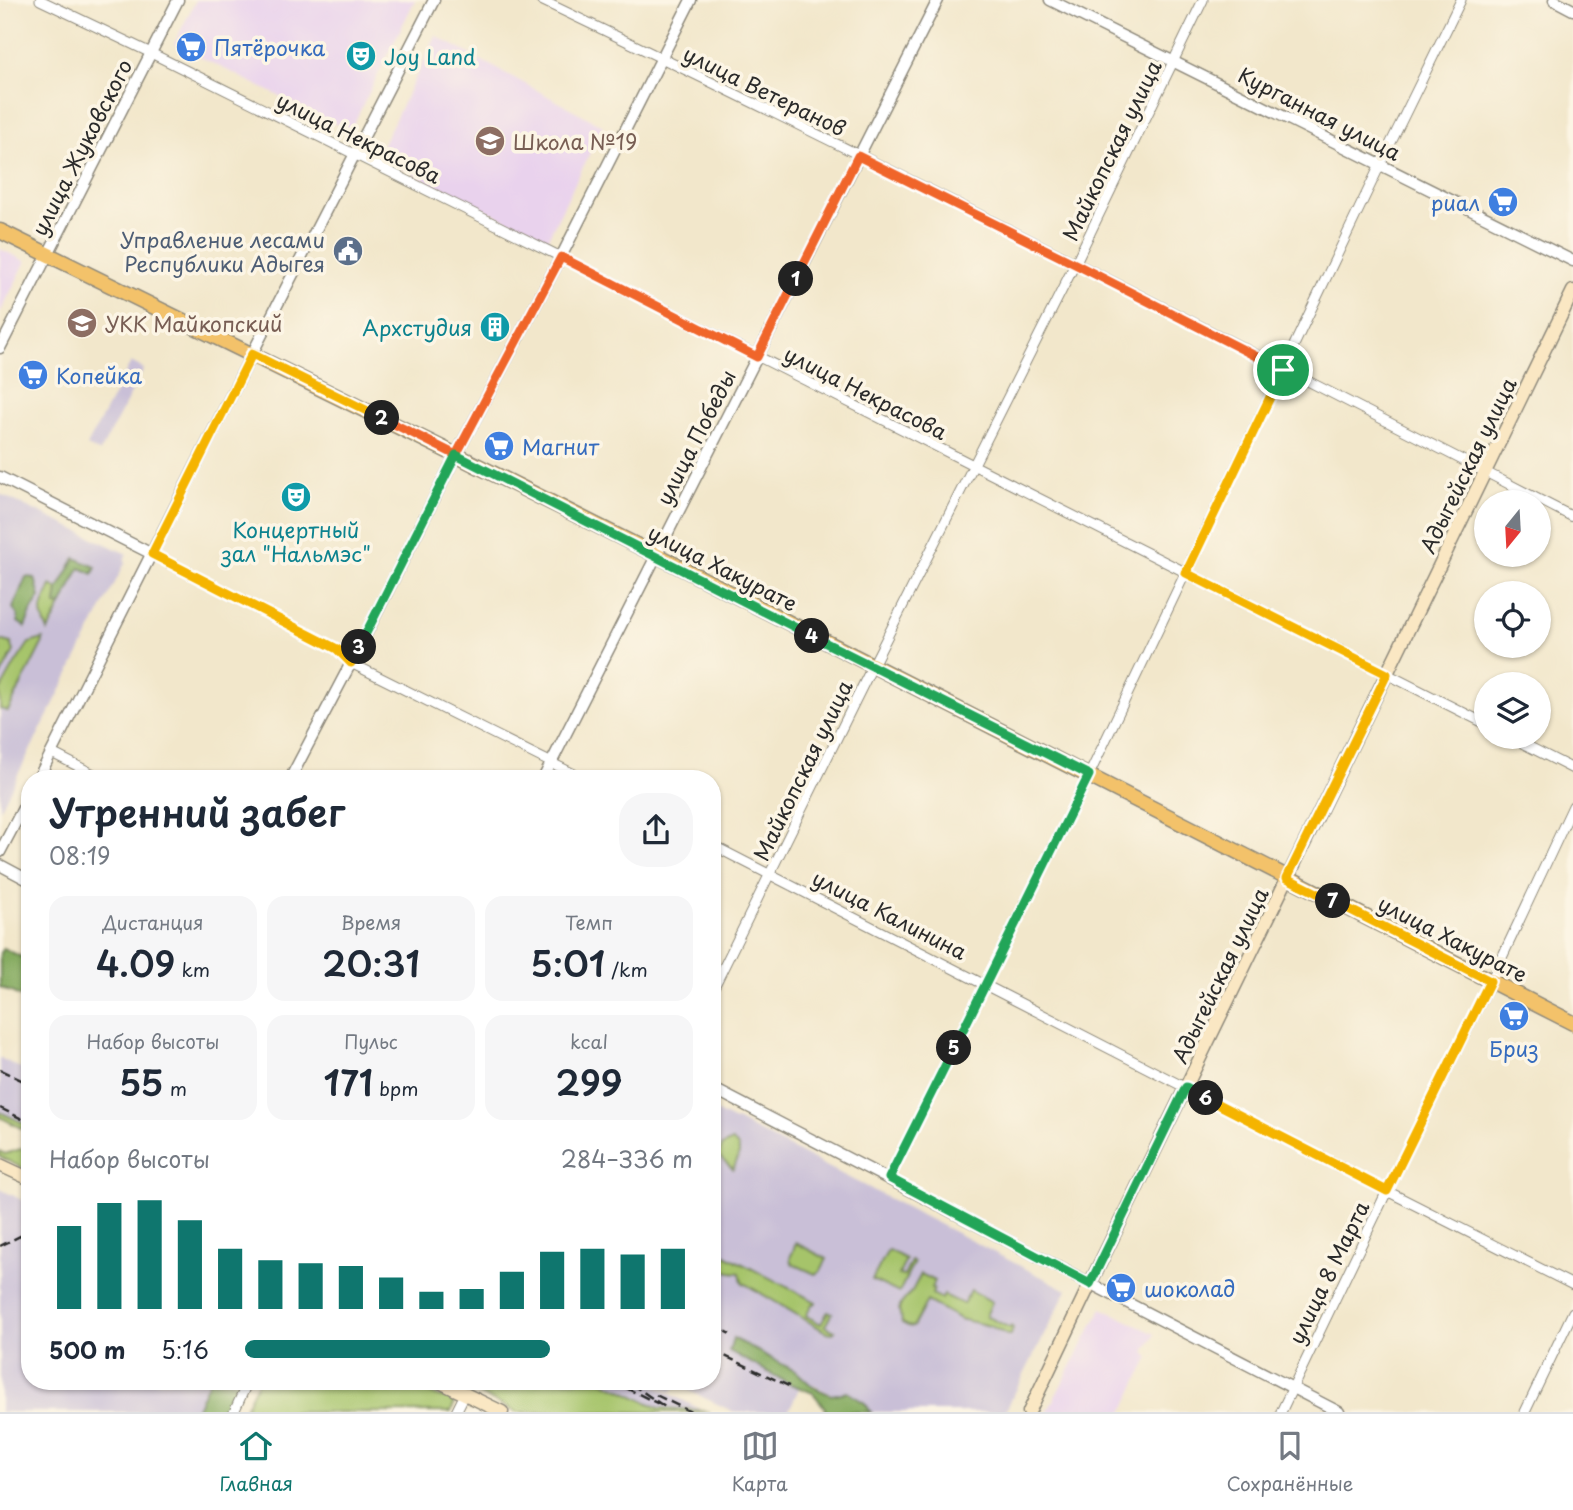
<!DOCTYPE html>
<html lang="ru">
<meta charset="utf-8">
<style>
body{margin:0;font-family:"Playpen Sans",sans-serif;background:#f6f6f7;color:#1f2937;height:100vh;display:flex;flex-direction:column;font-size:26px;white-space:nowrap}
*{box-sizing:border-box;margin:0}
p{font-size:23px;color:#747a83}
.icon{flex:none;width:38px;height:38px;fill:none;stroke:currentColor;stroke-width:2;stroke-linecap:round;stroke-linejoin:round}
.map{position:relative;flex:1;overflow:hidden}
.sheet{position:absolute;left:21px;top:770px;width:700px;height:620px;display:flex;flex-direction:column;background:#fff;border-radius:28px;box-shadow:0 2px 5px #0004}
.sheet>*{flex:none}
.needle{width:46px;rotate:198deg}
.controls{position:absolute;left:1474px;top:490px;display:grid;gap:14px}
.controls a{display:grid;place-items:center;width:77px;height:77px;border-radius:50%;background:#fff;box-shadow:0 2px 5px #0004;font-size:35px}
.pin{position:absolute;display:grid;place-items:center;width:60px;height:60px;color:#fff;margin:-30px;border:4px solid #fff;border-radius:50%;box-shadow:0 2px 7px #0007}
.km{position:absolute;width:35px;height:35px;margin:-18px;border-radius:50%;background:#222;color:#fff;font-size:19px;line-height:35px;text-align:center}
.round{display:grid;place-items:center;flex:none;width:74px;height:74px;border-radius:28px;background:#f6f6f7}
.head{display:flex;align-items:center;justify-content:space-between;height:119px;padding:0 28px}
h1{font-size:38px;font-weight:600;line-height:52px}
.figures{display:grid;grid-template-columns:repeat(3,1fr);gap:10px;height:119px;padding:7px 28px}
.figures div{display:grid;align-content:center;border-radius:18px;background:#f6f6f7;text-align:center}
.figures b{font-size:35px;font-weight:600}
.figures small{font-size:19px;font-weight:400}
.figures p{font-size:19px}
.chart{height:196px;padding:14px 28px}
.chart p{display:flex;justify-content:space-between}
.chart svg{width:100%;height:126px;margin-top:7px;stroke:#0f766e;stroke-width:6}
ul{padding:0 28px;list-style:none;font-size:23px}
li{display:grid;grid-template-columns:112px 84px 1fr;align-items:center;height:52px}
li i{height:18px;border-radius:9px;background:#0f766e}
.menu{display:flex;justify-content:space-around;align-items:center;height:98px;border-top:2px solid #e0e1e3;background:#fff;font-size:19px;color:#747a83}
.menu a{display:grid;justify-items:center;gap:4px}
.menu .on{color:#0f766e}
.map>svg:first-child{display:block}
</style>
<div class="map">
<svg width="1573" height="1412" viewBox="0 0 1573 1412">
<rect width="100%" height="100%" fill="#fcf5e5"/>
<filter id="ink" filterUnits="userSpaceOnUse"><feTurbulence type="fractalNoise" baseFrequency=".0143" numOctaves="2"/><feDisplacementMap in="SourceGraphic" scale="14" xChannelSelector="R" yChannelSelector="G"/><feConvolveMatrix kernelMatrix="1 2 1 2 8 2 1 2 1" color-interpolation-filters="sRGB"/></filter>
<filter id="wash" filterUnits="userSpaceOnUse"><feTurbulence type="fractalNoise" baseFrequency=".00686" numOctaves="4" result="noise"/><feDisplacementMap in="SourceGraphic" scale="28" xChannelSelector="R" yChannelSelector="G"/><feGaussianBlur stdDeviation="1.57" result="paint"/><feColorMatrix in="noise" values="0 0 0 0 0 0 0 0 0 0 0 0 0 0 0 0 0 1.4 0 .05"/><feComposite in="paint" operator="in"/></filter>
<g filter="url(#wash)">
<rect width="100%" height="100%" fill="#f2e7cb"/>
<!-- built -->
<path fill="#e9d2ed" d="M 196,0 L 415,0 L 350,131 L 174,44 Z
M 436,36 L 603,126 L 547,240 L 377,156 Z
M 0,249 L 26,261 L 0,313 Z
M 1102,1308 L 1155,1334 L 1145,1352 L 1149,1357 L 1123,1412 L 1047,1412 Z"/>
<!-- industrial -->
<path fill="#c9bfd7" d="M 131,362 L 144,369 L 100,452 L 87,446 Z
M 0,494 L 127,554 L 124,560 L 126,561 L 0,810 Z
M 0,1058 L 30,1073 L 30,1126 L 0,1112 Z
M 712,1109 L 735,1121 L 736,1120 L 1067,1290 L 1005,1412 L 868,1412 L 803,1380 L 788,1412 L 734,1412 L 677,1385 L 671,1392 L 648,1381 L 712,1381 Z
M 0,1189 L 30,1204 L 30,1381 L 240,1381 L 226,1412 L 0,1412 Z
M 603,1381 L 645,1381 L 702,1410 L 659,1409 Z"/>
<!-- green -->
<path fill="#a6c46b" stroke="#68784b" stroke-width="2" d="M 51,585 L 58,589 L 56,604 L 61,606 L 48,631 C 37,609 43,606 51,585 Z
M 43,639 L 43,642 L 8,711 L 0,709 L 0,691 L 15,664 L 29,643 Z
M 0,640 L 11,643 L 14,651 L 0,677 Z
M 0,1112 L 30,1126 L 30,1136 L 23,1129 L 0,1117 Z
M 732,1141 C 744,1148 738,1159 733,1169 L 718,1156 L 722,1146 Z
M 30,1146 L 30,1172 L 0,1157 L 0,1151 L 5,1154 Z
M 796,1243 L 827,1259 L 820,1272 L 815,1274 L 791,1263 L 790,1258 Z
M 712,1248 L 816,1302 L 815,1304 L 812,1304 L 806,1316 L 821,1324 L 828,1311 L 832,1313 L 825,1326 L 835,1331 L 833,1333 L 826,1332 L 742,1282 L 740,1273 L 730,1272 L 712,1266 Z
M 888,1250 L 906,1259 L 899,1275 L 904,1276 L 911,1261 L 914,1262 L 899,1293 L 872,1280 Z
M 921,1274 L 935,1281 L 931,1288 L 934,1289 L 932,1294 L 942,1299 L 944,1295 L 963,1304 L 971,1290 L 992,1302 L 986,1316 L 1010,1328 L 1011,1326 L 1013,1328 L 1011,1335 L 1007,1335 L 990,1326 L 960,1319 L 927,1301 L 913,1327 L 908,1326 L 902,1323 L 899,1310 L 901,1304 L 912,1291 Z
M 258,1381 L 405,1381 L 441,1398 L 444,1393 L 452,1398 L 454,1404 L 451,1412 L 243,1412 Z
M 452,1381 L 603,1381 L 659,1408 L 702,1410 L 710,1412 L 516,1412 Z"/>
<!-- forest -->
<path fill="#84aa5f" stroke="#586a45" stroke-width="2" d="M 75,558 L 96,567 L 93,574 L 80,568 L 61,606 L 56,605 L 58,589 Z
M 26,577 L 35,578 L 40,597 L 32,610 L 25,627 L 18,622 L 18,616 L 13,608 Z
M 3,948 L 30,961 L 30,1001 L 0,987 L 0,953 Z
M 733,1338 L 797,1372 L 813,1387 L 831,1395 L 847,1392 L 865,1403 L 871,1412 L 825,1412 L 825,1408 L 813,1393 L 790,1384 L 729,1351 Z
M 209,1381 L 240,1381 L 226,1412 L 195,1412 Z"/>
</g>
<g filter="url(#ink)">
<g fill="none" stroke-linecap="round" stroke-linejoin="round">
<!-- minor casing -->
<g stroke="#8e897b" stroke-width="11">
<path id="minor" d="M 40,0 L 151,53 L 561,257 L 1486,724
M 541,0 C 888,166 1231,341 1573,517
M 152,554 L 337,649 L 351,663 L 584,779
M 1510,737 L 1573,769
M 52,753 L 103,779
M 712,845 L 1387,1191 L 1573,1285
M 712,991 L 872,667 L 1075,264 L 1203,0
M 889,1178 L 1089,775 L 1380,165 L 1461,0
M 234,1412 L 248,1381
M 456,1412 L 465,1394
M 1281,1412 L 1387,1191 L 1491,981 L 1573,806
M 1525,1412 L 1573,1312"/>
</g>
<!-- tertiary casing -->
<g stroke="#8e897b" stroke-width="13">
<path id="tertiary" d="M 1050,0 L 1573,261
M 1554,0 L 1573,10
M 0,348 L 178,0
M 0,477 L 152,554
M 38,779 L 252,354 L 434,0
M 290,779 L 362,642 L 456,455 L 561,257 L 691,0
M 543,779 L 938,0
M 0,852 L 30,795
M 0,865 L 30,881
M 712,1088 C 922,1195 1130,1305 1339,1412"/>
</g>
<!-- secondary casing -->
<g stroke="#8e897b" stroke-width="15">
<path id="secondary" d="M 0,1165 L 30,1179
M 438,1381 L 502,1412
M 1029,1412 L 1090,1284 L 1573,291"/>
</g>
<!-- primary casing -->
<g stroke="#8e897b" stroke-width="17">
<path id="primary" d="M 0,231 L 456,455 L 656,555 L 1573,1023"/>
</g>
<!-- minor -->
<use href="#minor" stroke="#fff" stroke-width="9"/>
<!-- tertiary -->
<use href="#tertiary" stroke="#fff" stroke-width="10"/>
<!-- secondary -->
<use href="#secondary" stroke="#fae7c3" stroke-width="12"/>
<!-- primary -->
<use href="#primary" stroke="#f3c26a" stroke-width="14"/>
<!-- rail -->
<path stroke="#2b2b2b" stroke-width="2.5" stroke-dasharray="10 5" stroke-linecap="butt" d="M 0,1070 L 30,1084
M 0,1108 L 30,1123
M 0,1246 L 30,1231
M 712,1325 L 730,1334
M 712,1350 L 791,1387
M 612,1381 L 665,1407 L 627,1381
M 656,1395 L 691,1412"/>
</g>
</g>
<g fill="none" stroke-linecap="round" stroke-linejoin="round" filter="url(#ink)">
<!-- split-1 casing -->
<g stroke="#fff" stroke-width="14">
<path id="split-1" d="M 796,279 L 858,156 L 1075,264 L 1283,370"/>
</g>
<!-- split-2 casing -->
<g stroke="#fff" stroke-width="14">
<path id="split-2" d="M 382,418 L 456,455 L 561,257 L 757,357 L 796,279"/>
</g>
<!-- split-3 casing -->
<g stroke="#fff" stroke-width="14">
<path id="split-3" d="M 359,647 L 351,663 L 337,649 L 152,554 L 252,354 L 382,418"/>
</g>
<!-- split-4 casing -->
<g stroke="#fff" stroke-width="14">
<path id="split-4" d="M 359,647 L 456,455 L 812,636"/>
</g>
<!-- split-5 casing -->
<g stroke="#fff" stroke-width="14">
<path id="split-5" d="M 812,636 L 1089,775 L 954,1048"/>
</g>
<!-- split-6 casing -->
<g stroke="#fff" stroke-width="14">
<path id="split-6" d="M 954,1048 L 889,1178 L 1090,1284 L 1186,1087 L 1206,1098"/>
</g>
<!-- split-7 casing -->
<g stroke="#fff" stroke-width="14">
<path id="split-7" d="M 1206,1098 L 1387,1191 L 1490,981 L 1333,901"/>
</g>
<!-- split-8 casing -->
<g stroke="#fff" stroke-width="14">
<path id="split-8" d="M 1283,370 L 1186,573 L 1387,674 L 1287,878 L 1333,901"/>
</g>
<!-- split-1 -->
<use href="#split-1" stroke="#f0652b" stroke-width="9"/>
<!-- split-2 -->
<use href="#split-2" stroke="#f0652b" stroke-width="9"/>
<!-- split-3 -->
<use href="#split-3" stroke="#f5b400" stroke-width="9"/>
<!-- split-4 -->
<use href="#split-4" stroke="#22a559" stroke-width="9"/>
<!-- split-5 -->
<use href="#split-5" stroke="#22a559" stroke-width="9"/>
<!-- split-6 -->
<use href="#split-6" stroke="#22a559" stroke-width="9"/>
<!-- split-7 -->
<use href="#split-7" stroke="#f5b400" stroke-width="9"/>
<!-- split-8 -->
<use href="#split-8" stroke="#f5b400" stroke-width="9"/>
</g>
<!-- icons -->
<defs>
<g id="supermarket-disc" transform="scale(1.575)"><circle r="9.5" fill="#3f7fe0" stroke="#fcf5e5"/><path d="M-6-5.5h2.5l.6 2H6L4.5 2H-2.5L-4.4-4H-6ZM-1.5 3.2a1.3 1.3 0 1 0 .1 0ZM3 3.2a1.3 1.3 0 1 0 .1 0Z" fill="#fff"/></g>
<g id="theatre-disc" transform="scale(1.575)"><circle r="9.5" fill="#0f9aa8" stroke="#fcf5e5"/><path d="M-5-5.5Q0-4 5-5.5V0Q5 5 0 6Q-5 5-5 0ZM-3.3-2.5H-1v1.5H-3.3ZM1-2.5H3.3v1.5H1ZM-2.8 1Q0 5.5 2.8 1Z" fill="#fff"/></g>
<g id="school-disc" transform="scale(1.575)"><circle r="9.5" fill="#8d6e63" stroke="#fcf5e5"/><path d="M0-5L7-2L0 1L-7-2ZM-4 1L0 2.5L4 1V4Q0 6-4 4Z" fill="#fff"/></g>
<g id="civic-disc" transform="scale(1.575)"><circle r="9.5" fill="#5c6f8a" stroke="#fcf5e5"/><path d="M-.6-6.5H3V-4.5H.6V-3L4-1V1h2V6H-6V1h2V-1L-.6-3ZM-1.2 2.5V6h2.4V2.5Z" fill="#fff"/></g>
<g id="building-disc" transform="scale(1.575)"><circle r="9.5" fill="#0f9aa8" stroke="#fcf5e5"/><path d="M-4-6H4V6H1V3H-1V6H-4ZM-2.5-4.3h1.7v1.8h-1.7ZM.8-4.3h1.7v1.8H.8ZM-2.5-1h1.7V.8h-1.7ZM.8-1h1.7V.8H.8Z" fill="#fff"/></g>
</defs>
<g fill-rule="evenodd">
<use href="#supermarket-disc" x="191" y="47"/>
<use href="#theatre-disc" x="361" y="56"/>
<use href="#school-disc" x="490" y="141"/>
<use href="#supermarket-disc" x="1503" y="202"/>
<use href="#civic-disc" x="348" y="251"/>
<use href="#school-disc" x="82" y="323"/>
<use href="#building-disc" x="495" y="327"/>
<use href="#supermarket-disc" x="33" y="375"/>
<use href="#supermarket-disc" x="499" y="446"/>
<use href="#theatre-disc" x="296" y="497"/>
<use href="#supermarket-disc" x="1514" y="1016"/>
<use href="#supermarket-disc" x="1121" y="1288"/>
</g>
<g text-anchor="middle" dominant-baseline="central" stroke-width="7" stroke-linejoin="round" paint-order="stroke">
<!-- shop labels -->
<g font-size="21" fill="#366cbe" stroke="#fcf5e5" text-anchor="start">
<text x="214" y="47">Пятёрочка</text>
<text x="1480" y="202" text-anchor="end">риал</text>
<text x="56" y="375">Копейка</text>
<text x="522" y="446">Магнит</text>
<text x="1514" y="1048" text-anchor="middle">Бриз</text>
<text x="1144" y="1288">шоколад</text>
</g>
<!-- culture labels -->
<g font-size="21" fill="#0d838f" stroke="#fcf5e5" text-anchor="start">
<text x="384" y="56">Joy Land</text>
<text x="472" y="327" text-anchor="end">Архстудия</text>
<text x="296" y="529" text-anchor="middle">Концертный<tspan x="296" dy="24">зал "Нальмэс"</tspan></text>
</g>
<!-- street labels -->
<g font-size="21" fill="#2b2b2b" stroke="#fcf5e5">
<text transform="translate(765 90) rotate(26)">улица Ветеранов</text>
<text transform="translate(1320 113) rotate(27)">Курганная улица</text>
<text transform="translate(359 137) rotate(26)">улица Некрасова</text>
<text transform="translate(81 147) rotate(-63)">улица Жуковского</text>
<text transform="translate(1111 150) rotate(-64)">Майкопская улица</text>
<text transform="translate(866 392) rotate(27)">улица Некрасова</text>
<text transform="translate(695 437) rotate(-63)">улица Победы</text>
<text transform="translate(1467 465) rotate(-64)">Адыгейская улица</text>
<text transform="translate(723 567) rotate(27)">улица Хакурате</text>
<text transform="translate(802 770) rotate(-64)">Майкопская улица</text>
<text transform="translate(890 914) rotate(27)">улица Калинина</text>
<text transform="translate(1453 938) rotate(27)">улица Хакурате</text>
<text transform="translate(1219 975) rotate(-64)">Адыгейская улица</text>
<text transform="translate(1328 1272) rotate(-64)">улица 8 Марта</text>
</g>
<!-- education labels -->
<g font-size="21" fill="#785e54" stroke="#fcf5e5" text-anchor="start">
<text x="513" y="141">Школа №19</text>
<text x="105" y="323">УКК Майкопский</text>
</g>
<!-- service labels -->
<g font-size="21" fill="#4e5e75" stroke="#fcf5e5" text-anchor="end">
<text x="325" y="239">Управление лесами<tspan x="325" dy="24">Республики Адыгея</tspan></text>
</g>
</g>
</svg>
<div class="controls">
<a><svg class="needle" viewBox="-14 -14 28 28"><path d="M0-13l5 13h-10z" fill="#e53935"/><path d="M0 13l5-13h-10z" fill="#747a83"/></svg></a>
<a><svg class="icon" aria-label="locate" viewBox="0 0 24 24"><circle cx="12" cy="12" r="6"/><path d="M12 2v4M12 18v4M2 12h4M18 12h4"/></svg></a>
<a><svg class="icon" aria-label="layers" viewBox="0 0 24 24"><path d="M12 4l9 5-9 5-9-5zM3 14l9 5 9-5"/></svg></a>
</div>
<div class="pin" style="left:1283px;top:370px;background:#1e9e55"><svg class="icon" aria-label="arrive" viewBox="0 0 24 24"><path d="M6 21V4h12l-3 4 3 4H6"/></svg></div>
<b class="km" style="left:796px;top:279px">1</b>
<b class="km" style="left:382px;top:418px">2</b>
<b class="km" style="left:359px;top:647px">3</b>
<b class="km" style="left:812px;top:636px">4</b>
<b class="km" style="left:954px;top:1048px">5</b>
<b class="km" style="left:1206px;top:1098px">6</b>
<b class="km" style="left:1333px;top:901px">7</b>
<section class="sheet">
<div class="head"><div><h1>Утренний забег</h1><p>08:19</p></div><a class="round"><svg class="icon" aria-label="share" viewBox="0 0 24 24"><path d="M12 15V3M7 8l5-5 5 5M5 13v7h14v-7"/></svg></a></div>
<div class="figures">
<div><p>Дистанция</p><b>4.09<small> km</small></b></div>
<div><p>Время</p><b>20:31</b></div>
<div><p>Темп</p><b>5:01<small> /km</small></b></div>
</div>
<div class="figures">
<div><p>Набор высоты</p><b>55<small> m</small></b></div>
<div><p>Пульс</p><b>171<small> bpm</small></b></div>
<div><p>kcal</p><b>299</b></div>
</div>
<div class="chart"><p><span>Набор высоты</span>284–336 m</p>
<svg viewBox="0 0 160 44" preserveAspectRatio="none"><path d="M5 44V15M15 44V7M25 44V6M35 44V13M45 44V23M55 44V27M65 44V28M75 44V29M85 44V33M95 44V38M105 44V37M115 44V31M125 44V24M135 44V23M145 44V25M155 44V23"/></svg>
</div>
<ul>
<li><b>500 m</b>5:16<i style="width:68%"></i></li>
</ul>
</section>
</div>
<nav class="menu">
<a class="on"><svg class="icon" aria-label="home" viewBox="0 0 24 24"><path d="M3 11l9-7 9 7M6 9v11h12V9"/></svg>Главная</a>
<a><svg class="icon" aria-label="map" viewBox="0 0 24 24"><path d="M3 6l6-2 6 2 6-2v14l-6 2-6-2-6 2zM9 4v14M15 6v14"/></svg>Карта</a>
<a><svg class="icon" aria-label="saved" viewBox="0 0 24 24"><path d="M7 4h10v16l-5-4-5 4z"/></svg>Сохранённые</a>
</nav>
